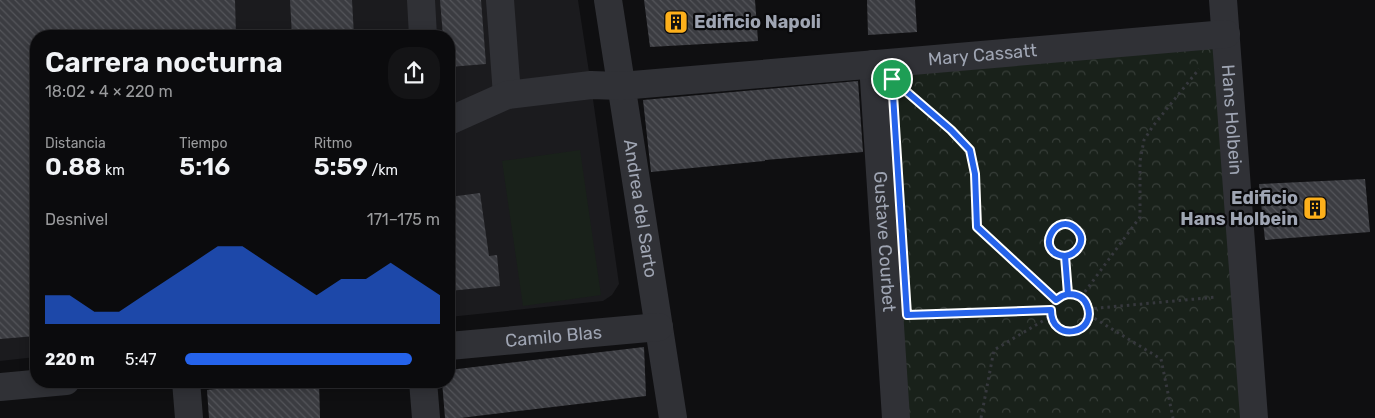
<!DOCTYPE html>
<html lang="es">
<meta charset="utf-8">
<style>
body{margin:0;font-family:Rubik,sans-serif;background:#141416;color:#f1f3f6;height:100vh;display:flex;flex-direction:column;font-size:19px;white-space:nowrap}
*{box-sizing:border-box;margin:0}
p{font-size:16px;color:#9a9b9d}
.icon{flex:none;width:28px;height:28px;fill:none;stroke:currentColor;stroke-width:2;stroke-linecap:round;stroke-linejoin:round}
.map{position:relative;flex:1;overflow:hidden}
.details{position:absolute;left:30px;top:30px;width:425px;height:358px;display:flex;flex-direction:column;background:#0b0b0d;border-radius:20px;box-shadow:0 2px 12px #0003,0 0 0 1px #2b2b2e}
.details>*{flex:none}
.pin{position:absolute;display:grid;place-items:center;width:42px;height:42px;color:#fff;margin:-21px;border:2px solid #fff;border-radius:50%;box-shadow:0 1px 5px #0007}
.round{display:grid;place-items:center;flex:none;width:52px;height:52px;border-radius:20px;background:#141416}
.head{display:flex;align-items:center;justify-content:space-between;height:85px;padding:0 15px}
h1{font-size:28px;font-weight:600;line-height:38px}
.figures{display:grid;grid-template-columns:repeat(3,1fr);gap:8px;height:85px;padding:5px 15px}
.figures div{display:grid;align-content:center}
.figures b{font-size:25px;font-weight:600}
.figures small{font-size:14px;font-weight:400}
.figures p{font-size:14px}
.chart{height:140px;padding:10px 15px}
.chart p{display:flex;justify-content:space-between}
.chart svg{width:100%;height:90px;margin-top:5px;fill:#2563eb;opacity:.7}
ul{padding:0 15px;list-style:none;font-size:16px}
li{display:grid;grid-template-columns:80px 60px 1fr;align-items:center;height:38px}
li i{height:12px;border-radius:6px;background:#2563eb}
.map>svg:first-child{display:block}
</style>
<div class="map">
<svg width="1375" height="418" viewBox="0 0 1375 418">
<defs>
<pattern id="park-crowns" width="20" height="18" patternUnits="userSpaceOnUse" patternTransform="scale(1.25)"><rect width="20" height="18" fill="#19211a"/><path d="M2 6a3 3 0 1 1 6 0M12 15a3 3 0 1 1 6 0" fill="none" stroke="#373e39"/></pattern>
<pattern id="building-back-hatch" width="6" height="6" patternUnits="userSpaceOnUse" patternTransform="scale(1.25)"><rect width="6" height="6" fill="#3b3c41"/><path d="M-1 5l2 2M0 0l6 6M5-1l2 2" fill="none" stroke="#54555a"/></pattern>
</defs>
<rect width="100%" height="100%" fill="#0f0f11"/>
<!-- built -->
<path fill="#1b1b1e" d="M 0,0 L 578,0 L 591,85 L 619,284 L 612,295 L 603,301 L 449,317 L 449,36 L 36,36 L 36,357 L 0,361 Z"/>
<!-- grass -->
<path fill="#19211a" d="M 580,150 L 601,295 L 523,306 L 502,161 Z"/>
<!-- park -->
<path fill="url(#park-crowns)" d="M 1218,47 L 1244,418 L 907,418 L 885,74 Z"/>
<!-- building -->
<path fill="url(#building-back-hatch)" d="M 0,0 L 235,0 L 236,36 L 36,36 L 36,336 L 0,339 Z
M 290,0 L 352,0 L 354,36 L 292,36 Z
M 440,0 L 481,0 L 486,64 L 449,67 L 449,36 L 443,36 Z
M 644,0 L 755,0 L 758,41 L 650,47 Z
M 867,0 L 915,0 L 917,32 L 868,35 Z
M 858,81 L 863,152 L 765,160 L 765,161 L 651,172 L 643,100 Z
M 1365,179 L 1370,232 L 1265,240 L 1259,184 Z
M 480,193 L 489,256 L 497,255 L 500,286 L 449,291 L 449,197 Z
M 644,347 L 646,396 L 460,418 L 445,418 L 442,381 L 449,381 L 449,370 Z
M 277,381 L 319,381 L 320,418 L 209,418 L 207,390 Z"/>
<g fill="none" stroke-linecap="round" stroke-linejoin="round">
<!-- path -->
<path stroke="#36383d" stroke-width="3" stroke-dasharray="2.5 4" stroke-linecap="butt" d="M 905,91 L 951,130 L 970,150 L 975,173 L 977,227 L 1056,300
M1049 240a16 16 0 1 1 32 0a16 16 0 1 1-32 0Z
M 1065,256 L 1068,294
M1051 313a19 19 0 1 1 38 0a19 19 0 1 1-38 0Z
M 1081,297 L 1140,217 L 1140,161 L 1144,140 L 1153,126 L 1199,69
M 1088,309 L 1217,297
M 917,315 L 1051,310
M 1089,315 L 1161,359 L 1173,418
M 981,418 L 994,350 L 1051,316"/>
<!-- minor -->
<g stroke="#303136" stroke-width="28">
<path d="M 421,0 L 423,36"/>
<path d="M 500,0 L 507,95"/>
<path id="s1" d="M 608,0 L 673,418"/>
<path id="s2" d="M 1223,0 L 1254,418"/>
<path id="s3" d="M 873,64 L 896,418"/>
<path id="s4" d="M 449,121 L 507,95 L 591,85 L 621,86 L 1226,34"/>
<path id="s5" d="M 449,346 L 659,327"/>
<path d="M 186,381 L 189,418"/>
<path d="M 423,381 L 426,418"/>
<path d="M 0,387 L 66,381"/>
</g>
</g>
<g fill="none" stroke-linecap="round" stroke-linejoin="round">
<!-- route casing -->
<g stroke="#fff" stroke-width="10">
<path id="route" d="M 892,79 L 907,315 L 1051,310 C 1051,344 1099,334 1087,305 C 1084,297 1076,294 1068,294 L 1065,256 C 1077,254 1087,241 1077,230 C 1057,208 1032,253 1065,256 L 1068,294 L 1062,296 L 1056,300 L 977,227 L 975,174 L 970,150 L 951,130 L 892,79"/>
</g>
<!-- route -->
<use href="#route" stroke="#2563eb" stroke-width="6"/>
</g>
<!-- icons -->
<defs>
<g id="building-square" transform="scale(1.25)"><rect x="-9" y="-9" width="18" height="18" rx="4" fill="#fdb01b" stroke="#0a0a0c"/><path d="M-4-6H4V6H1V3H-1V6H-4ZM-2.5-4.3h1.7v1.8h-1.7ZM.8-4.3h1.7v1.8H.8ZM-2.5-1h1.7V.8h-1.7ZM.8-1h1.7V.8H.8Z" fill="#111"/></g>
</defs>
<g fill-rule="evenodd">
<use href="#building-square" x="676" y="22"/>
<use href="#building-square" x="1315" y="208"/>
</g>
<g text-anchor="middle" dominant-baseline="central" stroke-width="4.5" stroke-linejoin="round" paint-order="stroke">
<!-- poi labels -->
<g font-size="18" font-weight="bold" fill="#9fa5b3" stroke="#0a0a0c" text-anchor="start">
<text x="694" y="22">Edificio Napoli</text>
<text x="1298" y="198" text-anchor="end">Edificio<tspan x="1298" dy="21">Hans Holbein</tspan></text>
</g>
<!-- street labels -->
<g font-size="18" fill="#9fa5b3" stroke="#0a0a0c">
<text stroke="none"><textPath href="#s4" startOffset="541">Mary Cassatt</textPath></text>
<text stroke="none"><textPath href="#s2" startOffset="120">Hans Holbein</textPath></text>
<text stroke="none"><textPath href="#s1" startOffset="211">Andrea del Sarto</textPath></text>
<text stroke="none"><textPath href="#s3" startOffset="178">Gustave Courbet</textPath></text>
<text stroke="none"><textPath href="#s5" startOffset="105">Camilo Blas</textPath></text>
</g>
</g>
</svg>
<div class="pin" style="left:892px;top:79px;background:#1e9e55"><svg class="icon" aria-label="arrive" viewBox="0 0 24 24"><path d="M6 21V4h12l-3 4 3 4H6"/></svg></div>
<section class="details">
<div class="head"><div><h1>Carrera nocturna</h1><p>18:02 · 4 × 220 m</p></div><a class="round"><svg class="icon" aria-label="share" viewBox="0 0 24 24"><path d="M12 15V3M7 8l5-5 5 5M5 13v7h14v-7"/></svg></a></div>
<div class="figures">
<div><p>Distancia</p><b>0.88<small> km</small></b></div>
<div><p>Tiempo</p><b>5:16</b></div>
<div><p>Ritmo</p><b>5:59<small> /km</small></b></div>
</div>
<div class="chart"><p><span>Desnivel</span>171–175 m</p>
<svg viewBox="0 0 160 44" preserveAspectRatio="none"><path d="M0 44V30L10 30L20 38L30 38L40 30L50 22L60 14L70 6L80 6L90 14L100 22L110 30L120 22L130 22L140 14L150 22L160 30V44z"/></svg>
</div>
<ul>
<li><b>220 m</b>5:47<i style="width:89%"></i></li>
</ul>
</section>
</div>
